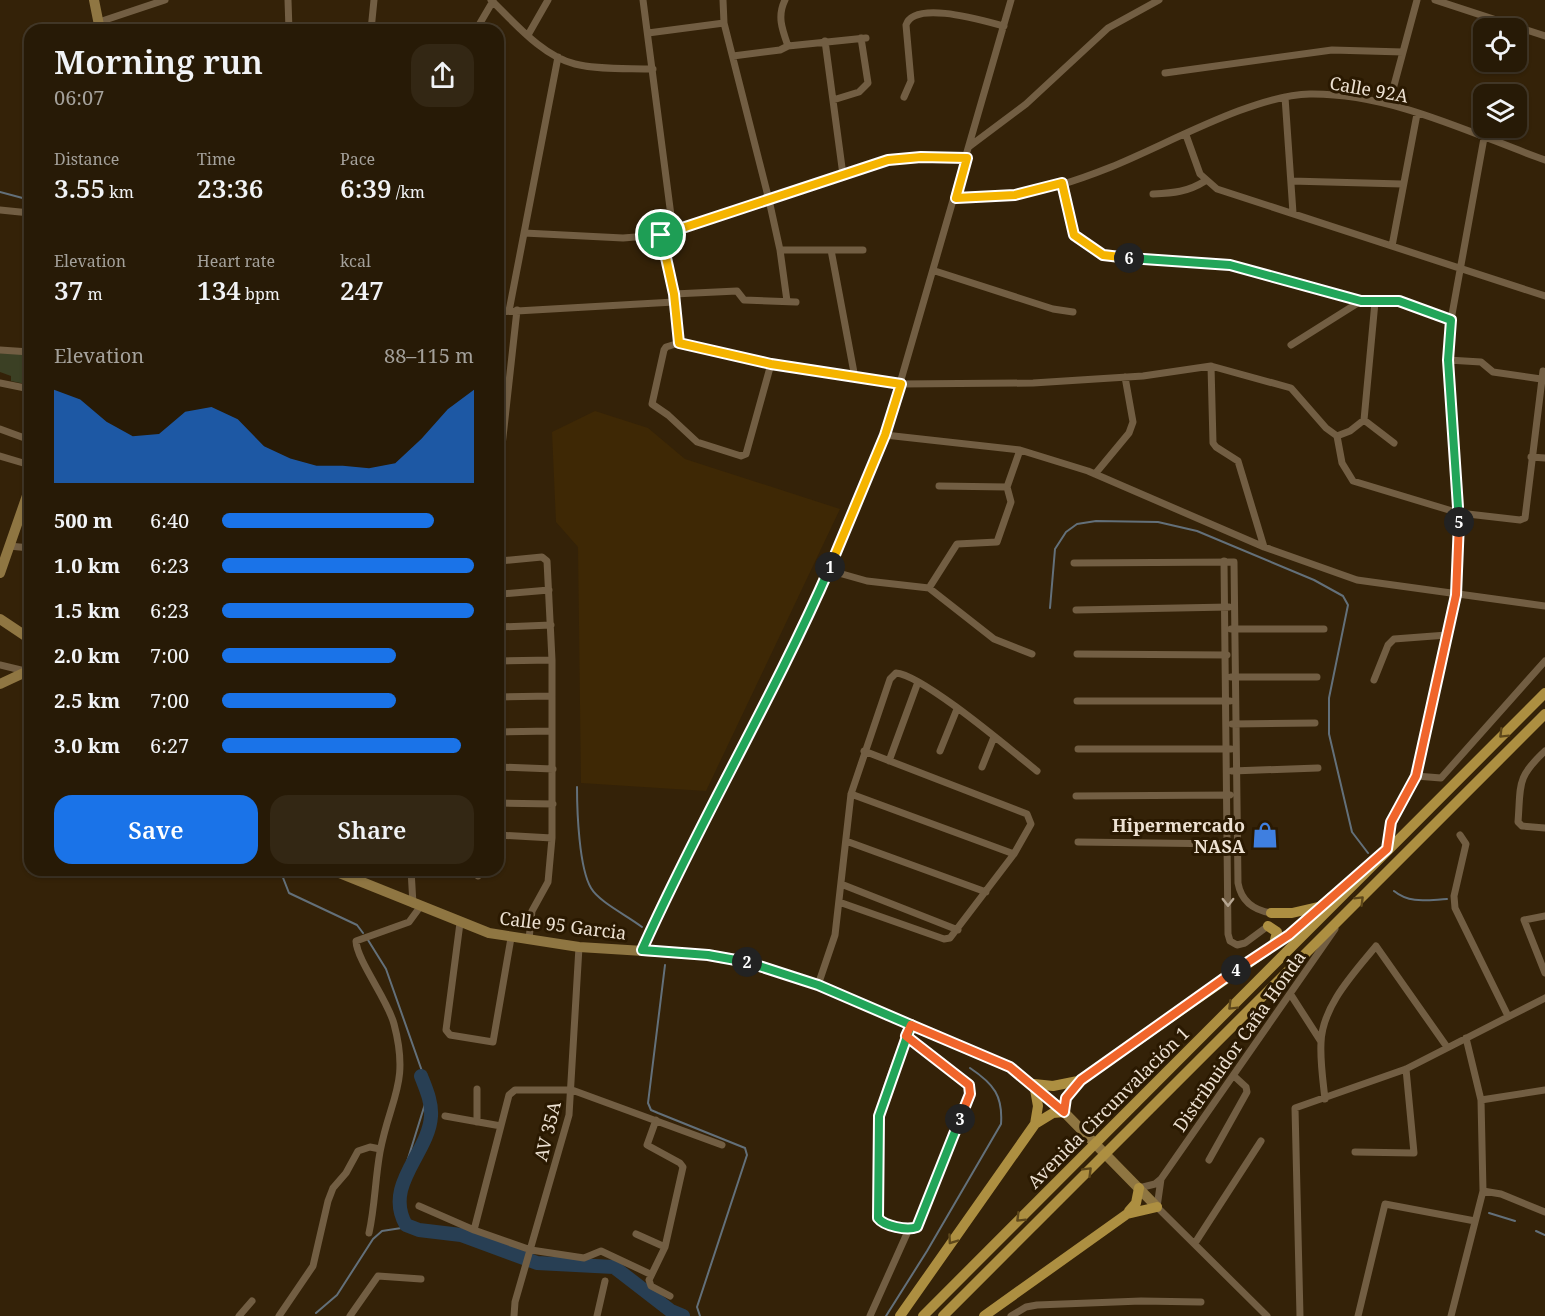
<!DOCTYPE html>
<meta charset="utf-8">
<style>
body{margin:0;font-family:"Noto Serif",serif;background:#332714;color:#f1f3f6;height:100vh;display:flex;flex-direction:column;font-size:22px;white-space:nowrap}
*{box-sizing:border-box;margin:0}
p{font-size:20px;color:#a4a19b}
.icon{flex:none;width:33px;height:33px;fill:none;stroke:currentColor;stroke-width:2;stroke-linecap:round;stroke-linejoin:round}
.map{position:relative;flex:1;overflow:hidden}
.panel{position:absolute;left:24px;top:24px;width:480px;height:852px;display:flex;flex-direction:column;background:#271a06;border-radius:18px;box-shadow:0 2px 4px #0004,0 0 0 2px #433828}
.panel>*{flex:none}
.fabs{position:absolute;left:1473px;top:18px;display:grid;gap:12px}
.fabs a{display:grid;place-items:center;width:54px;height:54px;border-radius:12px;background:#271a06;box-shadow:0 2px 4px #0004,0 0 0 2px #433828;font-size:30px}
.pin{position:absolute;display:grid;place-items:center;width:51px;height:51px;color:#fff;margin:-26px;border:3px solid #fff;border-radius:50%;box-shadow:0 2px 6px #0007}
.km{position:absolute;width:30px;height:30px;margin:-15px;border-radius:50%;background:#222;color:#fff;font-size:16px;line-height:30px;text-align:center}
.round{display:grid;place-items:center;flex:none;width:63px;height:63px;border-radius:18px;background:#332714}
.overview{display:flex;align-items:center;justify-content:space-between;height:102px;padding:0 30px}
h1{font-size:33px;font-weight:600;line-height:45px}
.metrics{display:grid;grid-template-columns:repeat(3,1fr);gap:9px;height:102px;padding:6px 30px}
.metrics div{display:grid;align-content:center}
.metrics b{font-size:26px;font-weight:600}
.metrics small{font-size:16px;font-weight:400}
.metrics p{font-size:16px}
.chart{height:168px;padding:12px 30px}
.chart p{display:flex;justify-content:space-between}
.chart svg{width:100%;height:108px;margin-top:6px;fill:#1a73e8;opacity:.7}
.action{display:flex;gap:12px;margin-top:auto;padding:12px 30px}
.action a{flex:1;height:69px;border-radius:18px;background:#1a73e8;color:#fff;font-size:24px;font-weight:600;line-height:69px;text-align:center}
.action a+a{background:#332714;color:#f1f3f6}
ul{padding:0 30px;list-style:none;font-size:20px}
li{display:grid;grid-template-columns:96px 72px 1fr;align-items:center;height:45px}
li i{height:15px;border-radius:8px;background:#1a73e8}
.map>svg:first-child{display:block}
</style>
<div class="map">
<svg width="1545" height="1316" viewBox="0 0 1545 1316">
<rect width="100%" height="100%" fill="#342208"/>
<!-- built -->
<path fill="#3e2805" d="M 595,411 L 648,428 L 685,459 L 840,509 L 706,791 L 581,783 L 578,547 L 556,522 L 552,432 Z"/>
<!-- green -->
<path fill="#3b4024" d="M 0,353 L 30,354 L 30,385 L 11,381 L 11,376 L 0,372 Z"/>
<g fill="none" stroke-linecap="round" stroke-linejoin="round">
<!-- stream -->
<path stroke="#63707a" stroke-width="2" d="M 0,192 L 30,200
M 1050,608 L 1055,549 L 1066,532 L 1077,524 L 1096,521 L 1158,522 L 1197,531 L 1314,580 L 1343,596 L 1348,605 L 1329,698 L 1329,734 L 1352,832 L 1368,853
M 577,787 C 577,811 579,868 591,888 C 599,902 628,916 642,927
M 280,870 L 289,893 L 357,925 L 363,933
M 1394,891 C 1410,904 1427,900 1447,899
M 368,940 L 386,969 L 429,1091 L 402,1178 L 398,1202 L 408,1226
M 665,965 L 648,1103 L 651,1110 L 658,1113 L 745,1148 L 747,1155 L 697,1307 L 700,1316
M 1489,1213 L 1515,1221
M 1536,1231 L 1545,1235
M 529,1263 L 536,1265 C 559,1266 611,1262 629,1273 C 656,1290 644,1306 686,1316
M 316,1313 L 337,1295 L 373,1239 L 382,1231 L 408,1227 L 424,1233 L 449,1233 L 473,1238 L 524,1260
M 886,1316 L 927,1251 L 1001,1124 C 1003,1096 994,1084 970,1068"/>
<!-- river -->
<path stroke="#283f54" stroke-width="14" d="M 421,1076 C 426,1089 432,1102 431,1116 C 429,1153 383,1185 406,1225 L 419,1230 L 461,1235 L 537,1263 L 614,1267 L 671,1311 L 683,1316"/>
<!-- street -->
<path stroke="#725e43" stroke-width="7" d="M 288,0 L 289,30
M 491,0 C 514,22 542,56 575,64 C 599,70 628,68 653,69
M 643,0 L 673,231
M 723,0 L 724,23 L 769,200 L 780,250 L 787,301
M 785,0 C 777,16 782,29 788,46
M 1435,0 L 1545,36
M 101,25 L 99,22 L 165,0
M 371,30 L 374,0
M 476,30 L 493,1
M 648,33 L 724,23
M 528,35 L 548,0
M 825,41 L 843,175
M 733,56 L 780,50 L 788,46 L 866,38
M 1165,73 L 1332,50 L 1403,52
M 904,97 L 911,81 L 906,25 C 914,0 981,20 1004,26
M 1285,97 L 1293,213
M 833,100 L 859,92 L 868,83 L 861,38
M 1389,104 L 1417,0
M 1186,135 L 1200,174 L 1217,189 L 1545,296
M 970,146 L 1026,104 L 1108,28 L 1159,0
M 1291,181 L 1402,184
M 1062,183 L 1072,232 L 1108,257 L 1230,265 L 1361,301 L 1399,301 L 1451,320
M 1153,194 C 1173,193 1188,192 1205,181
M 956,198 C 975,197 996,198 1015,195 C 1046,191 1081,179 1111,167 C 1166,145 1253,95 1310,94 C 1391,93 1470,133 1545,160
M 0,210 L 30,213
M 524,233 L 623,238 L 661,235 L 888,160 L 921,157 L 967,157
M 661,235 L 674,294 L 679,343 L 771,364 L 901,384 L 1033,383 L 1143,376 L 1211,366 L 1291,388 L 1326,428 L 1337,436 L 1342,463 L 1353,481 L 1459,513 L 1520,520 L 1525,518 L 1543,371
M 1392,246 L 1417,114
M 780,250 L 863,250
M 831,250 L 855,378
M 935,271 L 1053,309 L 1073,312
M 674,294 L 737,291 L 744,300 L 796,302
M 509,311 L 558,57
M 498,312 L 674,302
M 679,343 L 666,347 L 664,350 L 652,404 L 668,415 L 697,442 L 741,456 L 746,454 L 771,364
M 1291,345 L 1361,301
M 0,350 L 30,352
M 1448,360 L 1481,362 L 1493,372 L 1541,379
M 1211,366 L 1213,443 L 1216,447 L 1238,461 L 1264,547
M 0,383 L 30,389
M 1364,420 L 1394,443
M 0,429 L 30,440
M 885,435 L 1020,450 L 1088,471 L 1264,547 L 1357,580 L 1545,606
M 1337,436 L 1350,431 L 1364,420 L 1375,302
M 0,456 L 30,465
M 1531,457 L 1545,458
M 1095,474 L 1129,433 L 1133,422 L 1125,377
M 498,482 L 517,310
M 939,486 L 1007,487
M 9,546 L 30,548
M 498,547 L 502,594 L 498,634
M 500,561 L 542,557 L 547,561 L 552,660 L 552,838 L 548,882 L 532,911 L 529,939
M 1224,561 L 1228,934 L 1230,941 L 1237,945 L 1245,943 L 1268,926
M 1074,563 L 1234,562 L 1238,883 C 1241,900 1253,910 1271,913
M 828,570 L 867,581 L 929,588 L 994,639 L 1032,654
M 929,588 L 957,544 L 997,542 L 1011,502 L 1007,487 L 1020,450
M 502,594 L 549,590
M 1076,610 L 1229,607
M 499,627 L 551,625
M 1231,629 L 1324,629
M 1077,654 L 1227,655
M 498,661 L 552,660
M 0,665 L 25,671
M 1231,677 L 1317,677
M 1374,680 L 1388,645 L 1394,639 L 1447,635
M 498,697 L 552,696
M 1077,701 L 1230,701
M 1232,724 L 1315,723
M 498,732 L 551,731
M 1078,749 L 1231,749
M 940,751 L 957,709
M 1545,751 C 1516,778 1521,784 1518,822 L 1522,826 L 1545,828
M 889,761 L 918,682
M 498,767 L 553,769
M 982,767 L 994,737
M 1232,771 L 1318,768
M 1416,776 L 1441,778 L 1545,661
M 851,794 L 1014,854
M 1076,796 L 1230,795
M 498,803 L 553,804
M 498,835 L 552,838
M 1460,835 L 1466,844 L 1454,896 L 1455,908 L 1508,1016
M 846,841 L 986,892
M 1078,842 L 1230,844
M 1387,849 L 1391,822 L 1416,776 L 1456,595 L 1459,513 L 1448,360 L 1451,320 L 1484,138
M 411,870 L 413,904
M 478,876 L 479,870
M 841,884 L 958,930
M 839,902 L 944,939 L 950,938 L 1014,854 L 1031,824 L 1027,814 L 864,751
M 1545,916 L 1524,920 L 1545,973
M 460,923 L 446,1030 L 450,1035 L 493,1042 L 511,938
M 642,950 L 704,820 L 776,686 L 885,435 L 1011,0
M 818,985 L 835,935 L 851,794 L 890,679 L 896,673 C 923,675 1012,751 1037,771
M 1291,995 L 1320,1040
M 906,1036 L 967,1082 L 970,1091 L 917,1227 L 913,1229 L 882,1222 L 878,1218 L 879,1116 C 885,1085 898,1054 911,1025
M 477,1089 L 477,1122
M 1325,1099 C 1323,1081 1320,1061 1321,1043 C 1322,1006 1354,973 1376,946 L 1447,1047
M 1481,1100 L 1545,1090
M 445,1116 L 501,1126
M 656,1120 L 647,1145 L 680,1163 L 683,1167 L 665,1247 L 649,1280 L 651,1286 L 670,1296
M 1355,1152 L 1414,1153 L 1406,1069
M 1209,1160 L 1247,1092 L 1246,1087 L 1234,1076
M 1161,1179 L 1157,1207 L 1267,1316
M 1139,1188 L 1155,1184 L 1161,1179 L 1335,929
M 1483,1191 L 1501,1194 L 1545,1212
M 419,1206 L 474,1230 L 531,1250 L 584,1258 L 601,1251 L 650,1274
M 474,1230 L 509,1095 L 515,1090 L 572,1090 L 722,1145
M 369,1233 C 375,1206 375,1180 380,1152 C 390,1098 410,1084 394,1024 C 388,1000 357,961 356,941 L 409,922 L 420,907
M 636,1234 L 665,1247
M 1195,1243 L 1261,1141
M 239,1316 L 252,1301
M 279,1316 L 313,1266 L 328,1201 L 333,1188 L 346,1173 L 358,1151 L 370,1147 L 380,1149
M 350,1316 L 378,1276 L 421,1279
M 514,1316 L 515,1302 L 569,1115 L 579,947
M 597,1316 L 605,1281
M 870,1316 L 909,1229
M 1011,1316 L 1026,1307 L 1037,1305 L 1141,1301 L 1201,1302
M 1300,1316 L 1295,1108 L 1406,1069 L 1545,998
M 1358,1316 L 1385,1204 L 1475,1221
M 1451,1316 L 1483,1191 L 1481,1100 L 1466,1038"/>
<!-- secondary -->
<path stroke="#8f7642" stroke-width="10" d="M 94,0 L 100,30
M 0,573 L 30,487
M 0,619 L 30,639
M 0,684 L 30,670
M 332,870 L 489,933 L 579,947 L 708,955 L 746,961 L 818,985 L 1010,1067 L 1064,1112 L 1157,1207"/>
<!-- primary -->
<path stroke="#ad8f41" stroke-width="10" d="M 1271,913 L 1292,913 L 1318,907
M 1268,926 L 1277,932 L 1274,944
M 1035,1124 L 1038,1106 L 1034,1084 L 1053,1086 L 1078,1081
M 1129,1211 L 1136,1203 L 1139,1188
M 900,1316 L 1035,1124 L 1053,1113 L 1064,1112 L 1066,1099 L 1081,1080 L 1289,935 L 1331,897
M 923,1316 L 1545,693
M 943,1316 L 1545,714
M 984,1316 L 1127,1214 L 1157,1207"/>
</g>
<!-- one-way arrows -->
<defs><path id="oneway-chevron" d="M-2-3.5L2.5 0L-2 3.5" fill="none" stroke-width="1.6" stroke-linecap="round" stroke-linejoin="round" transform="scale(1.5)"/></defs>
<g stroke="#5e481b">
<use href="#oneway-chevron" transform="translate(1503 734) rotate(135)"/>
<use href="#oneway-chevron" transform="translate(1360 900) rotate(-45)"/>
<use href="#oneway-chevron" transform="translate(1232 1006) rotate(135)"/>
<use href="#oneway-chevron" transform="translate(1088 1171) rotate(-45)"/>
<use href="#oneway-chevron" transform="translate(1020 1218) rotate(135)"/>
<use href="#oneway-chevron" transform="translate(952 1240) rotate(125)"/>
</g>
<use stroke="#b6a692" href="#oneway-chevron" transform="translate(1228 902) rotate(90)"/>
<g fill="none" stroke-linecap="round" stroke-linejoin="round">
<!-- split-1 casing -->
<g stroke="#fff" stroke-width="12">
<path id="split-1" d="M 661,235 L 674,294 L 679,343 L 771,364 L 901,384 L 885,435 L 830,567"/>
</g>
<!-- split-2 casing -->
<g stroke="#fff" stroke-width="12">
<path id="split-2" d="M 747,962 L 708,955 L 642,950 C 700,820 773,698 830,567"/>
</g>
<!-- split-3 casing -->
<g stroke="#fff" stroke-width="12">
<path id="split-3" d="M 747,962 L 818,985 L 911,1025 L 879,1116 L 878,1218 C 884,1226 907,1231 917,1227 L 960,1119"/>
</g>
<!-- split-4 casing -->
<g stroke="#fff" stroke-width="12">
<path id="split-4" d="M 960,1119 L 970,1094 L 969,1085 L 906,1036 L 911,1025 L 1010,1067 L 1064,1112 L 1066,1098 L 1081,1080 L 1236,970"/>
</g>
<!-- split-5 casing -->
<g stroke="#fff" stroke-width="12">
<path id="split-5" d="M 1236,970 L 1289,935 L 1387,849 L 1391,822 L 1416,776 L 1456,595 L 1459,522"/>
</g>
<!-- split-6 casing -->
<g stroke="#fff" stroke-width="12">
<path id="split-6" d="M 1129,258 L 1230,265 L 1361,301 L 1399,301 L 1451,320 L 1448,360 L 1459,522"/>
</g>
<!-- split-7 casing -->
<g stroke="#fff" stroke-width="12">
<path id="split-7" d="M 661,235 L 888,160 L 921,157 L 967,158 L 956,198 L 1015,195 L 1062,183 L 1074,235 L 1103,255 L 1129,258"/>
</g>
<!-- split-1 -->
<use href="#split-1" stroke="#f5b400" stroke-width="8"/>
<!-- split-2 -->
<use href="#split-2" stroke="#22a559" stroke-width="8"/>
<!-- split-3 -->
<use href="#split-3" stroke="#22a559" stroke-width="8"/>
<!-- split-4 -->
<use href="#split-4" stroke="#f0652b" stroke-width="8"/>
<!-- split-5 -->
<use href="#split-5" stroke="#f0652b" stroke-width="8"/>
<!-- split-6 -->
<use href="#split-6" stroke="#22a559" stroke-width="8"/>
<!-- split-7 -->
<use href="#split-7" stroke="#f5b400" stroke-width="8"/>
</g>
<!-- icons -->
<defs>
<g id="shop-bare" transform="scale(2.07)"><path d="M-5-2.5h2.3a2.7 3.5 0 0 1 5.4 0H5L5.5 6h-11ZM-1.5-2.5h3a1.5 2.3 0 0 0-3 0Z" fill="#3f7fe0" stroke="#2a1901" stroke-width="2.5" paint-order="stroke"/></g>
</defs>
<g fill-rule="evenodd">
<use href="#shop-bare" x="1265" y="835"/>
</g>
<g text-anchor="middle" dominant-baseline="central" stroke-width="6" stroke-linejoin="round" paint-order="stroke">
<!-- street labels -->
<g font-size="18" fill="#ede1d2" stroke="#2a1901">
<text transform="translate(1369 89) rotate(10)">Calle 92A</text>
<text transform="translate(563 925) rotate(7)">Calle 95 Garcia</text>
<text transform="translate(1239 1041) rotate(-55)">Distribuidor Caña Honda</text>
<text transform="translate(1108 1107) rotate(-45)">Avenida Circunvalación 1</text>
<text transform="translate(547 1131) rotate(-76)">AV 35A</text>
</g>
<!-- poi labels -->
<g font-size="18" font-weight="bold" fill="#ede1d2" stroke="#2a1901" text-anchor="end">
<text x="1245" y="825">Hipermercado<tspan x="1245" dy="21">NASA</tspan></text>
</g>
</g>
</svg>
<div class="fabs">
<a><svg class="icon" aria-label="locate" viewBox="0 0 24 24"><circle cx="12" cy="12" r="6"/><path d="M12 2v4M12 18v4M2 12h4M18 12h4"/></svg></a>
<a><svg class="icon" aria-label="layers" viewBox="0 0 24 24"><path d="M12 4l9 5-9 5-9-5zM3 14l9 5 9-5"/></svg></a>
</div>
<div class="pin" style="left:661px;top:235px;background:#1e9e55"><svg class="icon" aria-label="arrive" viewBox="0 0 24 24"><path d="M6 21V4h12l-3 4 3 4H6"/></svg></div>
<b class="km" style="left:830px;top:567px">1</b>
<b class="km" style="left:747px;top:962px">2</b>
<b class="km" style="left:960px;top:1119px">3</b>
<b class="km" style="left:1236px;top:970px">4</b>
<b class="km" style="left:1459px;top:522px">5</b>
<b class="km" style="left:1129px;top:258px">6</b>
<section class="panel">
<div class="overview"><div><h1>Morning run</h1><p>06:07</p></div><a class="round"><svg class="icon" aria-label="share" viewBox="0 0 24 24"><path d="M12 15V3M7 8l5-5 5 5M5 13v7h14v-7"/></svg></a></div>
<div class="metrics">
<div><p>Distance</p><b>3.55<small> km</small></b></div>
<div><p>Time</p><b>23:36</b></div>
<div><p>Pace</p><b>6:39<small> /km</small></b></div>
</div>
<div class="metrics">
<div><p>Elevation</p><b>37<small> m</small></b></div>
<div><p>Heart rate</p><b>134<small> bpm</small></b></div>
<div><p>kcal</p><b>247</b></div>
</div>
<div class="chart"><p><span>Elevation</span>88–115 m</p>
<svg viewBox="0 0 160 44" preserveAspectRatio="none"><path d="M0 44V6L10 10L20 19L30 25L40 24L50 15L60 13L70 18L80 29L90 34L100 37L110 37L120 38L130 36L140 26L150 14L160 6V44z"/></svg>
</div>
<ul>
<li><b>500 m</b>6:40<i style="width:84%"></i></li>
<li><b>1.0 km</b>6:23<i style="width:100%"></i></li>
<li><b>1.5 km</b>6:23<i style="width:100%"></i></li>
<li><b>2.0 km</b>7:00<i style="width:69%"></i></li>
<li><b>2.5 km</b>7:00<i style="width:69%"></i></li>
<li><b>3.0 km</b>6:27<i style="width:95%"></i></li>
</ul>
<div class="action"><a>Save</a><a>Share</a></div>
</section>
</div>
